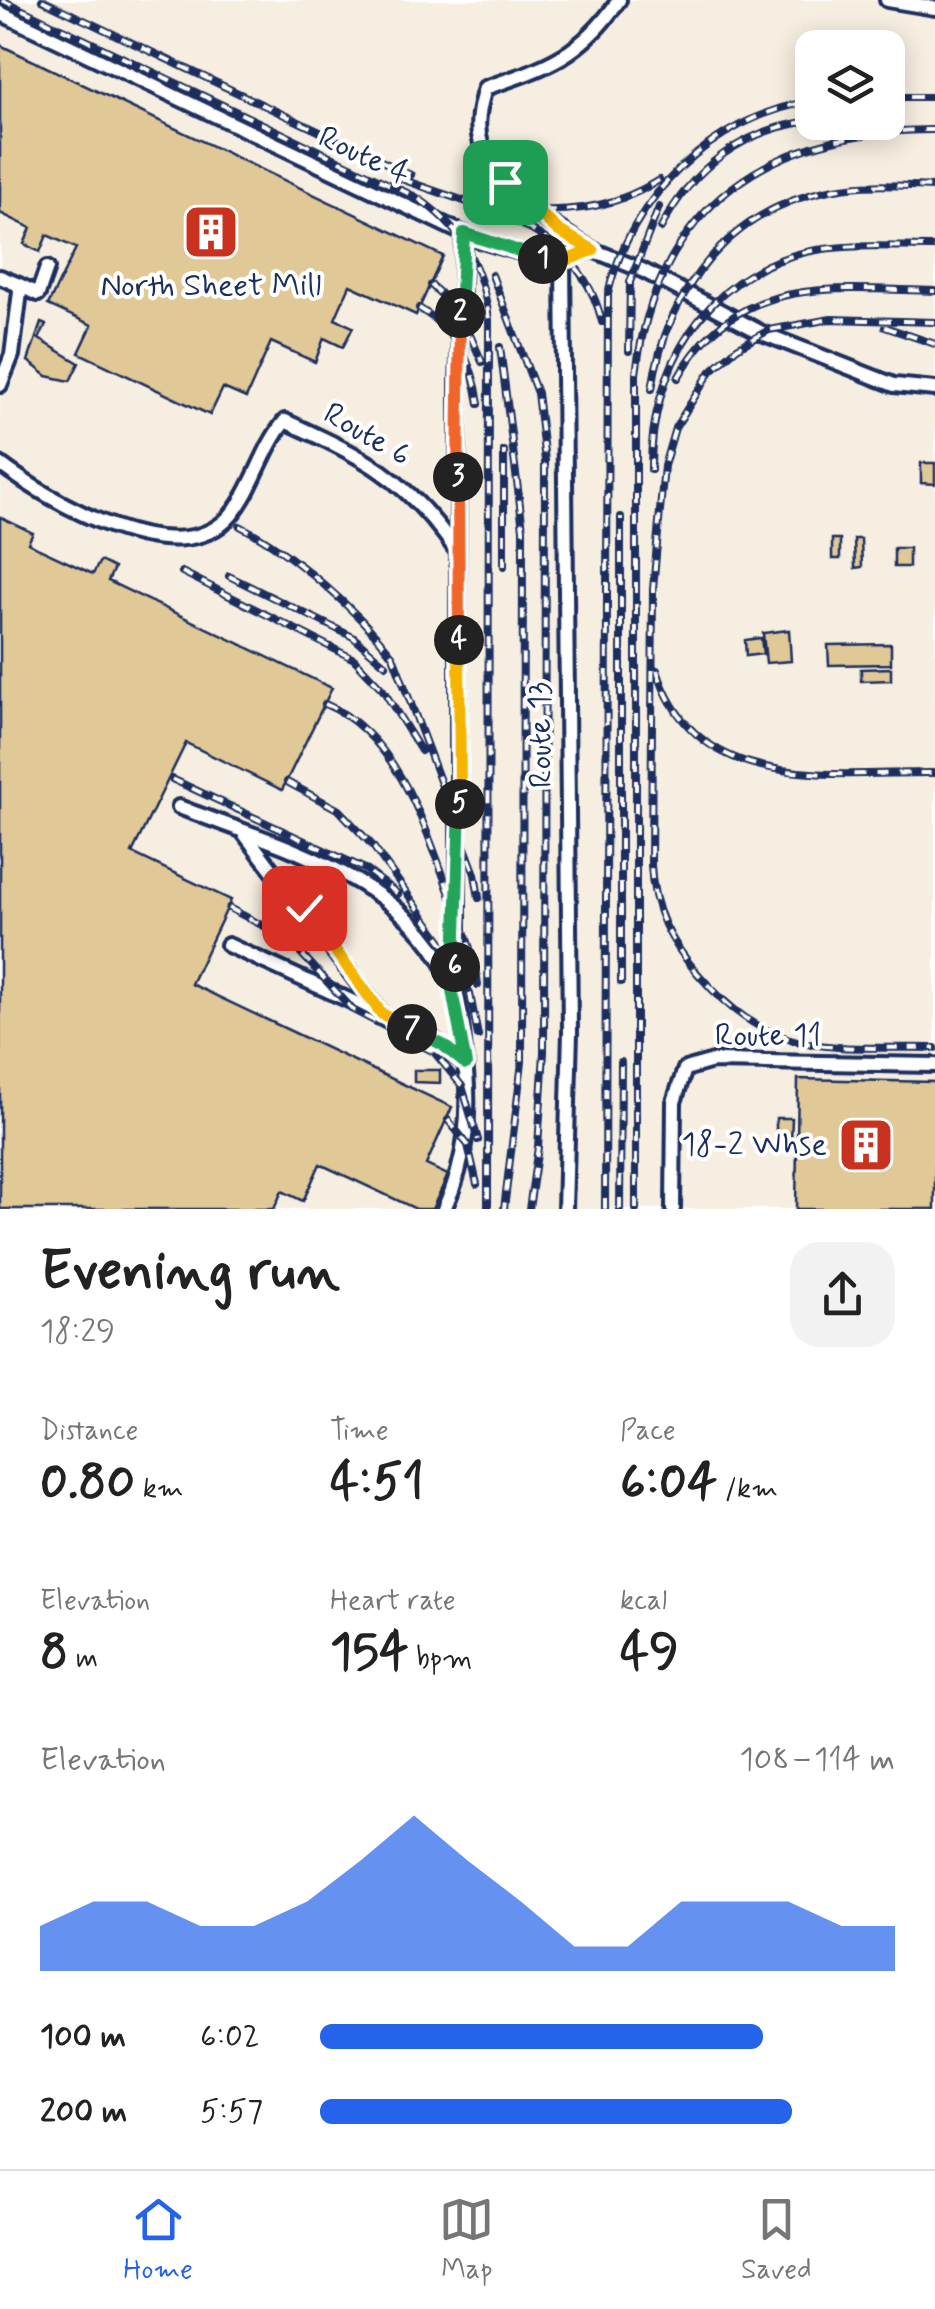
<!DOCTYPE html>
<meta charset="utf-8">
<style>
body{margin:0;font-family:Mynerve,sans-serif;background:#f2f2f2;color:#222;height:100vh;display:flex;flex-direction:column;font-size:38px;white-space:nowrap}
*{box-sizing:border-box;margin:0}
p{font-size:32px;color:#767676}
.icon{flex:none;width:55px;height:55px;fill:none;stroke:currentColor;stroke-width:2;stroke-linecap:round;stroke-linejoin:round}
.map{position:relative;height:1209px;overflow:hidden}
.drawer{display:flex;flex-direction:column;background:#fff;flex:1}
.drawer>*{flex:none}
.tools{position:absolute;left:795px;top:30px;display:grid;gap:20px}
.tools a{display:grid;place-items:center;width:110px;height:110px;border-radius:20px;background:#fff;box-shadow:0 5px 25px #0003;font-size:50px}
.pin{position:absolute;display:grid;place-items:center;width:85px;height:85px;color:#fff;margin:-42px;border-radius:20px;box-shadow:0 5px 15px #0006}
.km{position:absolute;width:50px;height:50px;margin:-25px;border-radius:50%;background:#222;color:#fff;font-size:28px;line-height:50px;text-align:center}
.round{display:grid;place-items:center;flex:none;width:105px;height:105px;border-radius:30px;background:#f2f2f2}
.head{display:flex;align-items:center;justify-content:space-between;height:170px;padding:0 40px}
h1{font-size:55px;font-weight:800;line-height:75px}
.figures{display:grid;grid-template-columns:repeat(3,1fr);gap:15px;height:170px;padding:10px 40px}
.figures div{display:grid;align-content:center}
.figures b{font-size:50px;font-weight:800}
.figures small{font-size:28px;font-weight:400}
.figures p{font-size:28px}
.chart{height:280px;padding:20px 40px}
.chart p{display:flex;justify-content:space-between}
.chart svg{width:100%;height:180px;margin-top:10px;fill:#2563eb;opacity:.7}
ul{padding:0 40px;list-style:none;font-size:32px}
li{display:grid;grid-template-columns:160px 120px 1fr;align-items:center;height:75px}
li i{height:25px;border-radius:12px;background:#2563eb}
.tab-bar{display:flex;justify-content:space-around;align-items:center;height:140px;border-top:2px solid #e0e0e0;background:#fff;font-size:28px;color:#767676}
.tab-bar a{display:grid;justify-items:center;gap:5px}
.tab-bar .selected{color:#2563eb}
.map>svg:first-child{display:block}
</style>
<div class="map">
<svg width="935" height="1209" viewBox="0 0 935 1209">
<rect width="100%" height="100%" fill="#fff"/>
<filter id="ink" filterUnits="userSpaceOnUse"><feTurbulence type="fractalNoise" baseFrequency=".01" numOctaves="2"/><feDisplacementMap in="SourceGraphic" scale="20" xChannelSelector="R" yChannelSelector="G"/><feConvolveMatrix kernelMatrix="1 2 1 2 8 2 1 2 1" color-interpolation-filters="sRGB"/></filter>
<g filter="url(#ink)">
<!-- built -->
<path fill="#f6eee0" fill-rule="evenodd" d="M 0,0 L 935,0 L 935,1209 L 0,1209 ZM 812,48 L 888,48 L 888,122 L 812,122 Z"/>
<!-- building -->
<path fill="#e1c897" stroke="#1b2f5e" stroke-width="2.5" d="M 0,45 L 443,256 L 416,315 L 350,285 L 335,319 L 353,327 L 343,347 L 324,338 L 315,362 L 271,342 L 246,398 L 223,388 L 210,415 L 79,353 L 92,325 L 48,305 L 76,248 L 47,235 L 40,252 L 24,244 L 31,228 L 0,213 Z
M 41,323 L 46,325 L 39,339 L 79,363 L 70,381 L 47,376 L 28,361 Z
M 921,463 L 935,463 L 935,484 L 921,483 Z
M 0,517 L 33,533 L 28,543 L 39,549 L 93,574 L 100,561 L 114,568 L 108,581 L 332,688 L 282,790 L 186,743 L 132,853 L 231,900 L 191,984 L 452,1107 L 426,1165 L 448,1175 L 432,1209 L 416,1209 L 320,1164 L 303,1201 L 282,1191 L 274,1209 L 0,1209 Z
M 832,539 L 840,539 L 840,559 L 832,559 Z
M 854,539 L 861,539 L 862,567 L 855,568 Z
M 894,548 L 909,548 L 909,567 L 894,567 Z
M 789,630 L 791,661 L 766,663 L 763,633 Z
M 761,638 L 763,654 L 746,656 L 745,640 Z
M 891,644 L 891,664 L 829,665 L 828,645 Z
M 891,668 L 891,680 L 861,681 L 861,669 Z
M 414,1070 L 440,1070 L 440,1083 L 414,1082 Z
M 798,1079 L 935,1082 L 935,1209 L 796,1209 Z
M 776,1118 L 792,1118 L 791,1142 L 776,1142 Z"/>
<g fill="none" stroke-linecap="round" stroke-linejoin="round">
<!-- minor casing -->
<g stroke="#1b2f5e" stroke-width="20">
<path id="minor" d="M 887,0 L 935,8
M 0,13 L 475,239 L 550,261 L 593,250 L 642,270 L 762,333 L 894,385 L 935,389
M 593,250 C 552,227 498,189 481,143 C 475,125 480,105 485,88 C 547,67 581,56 619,0
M 563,260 L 570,1032 L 565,1209
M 0,277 L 19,285 L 20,292 L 12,355 L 0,385
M 19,285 L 38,294 L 47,268
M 0,464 C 49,501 178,577 231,515 C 254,488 262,449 285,421 C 366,458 404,476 457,551
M 179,807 C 276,845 419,880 455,992 C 461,1011 462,1033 464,1053 C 471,1107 468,1159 444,1209
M 244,833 L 380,1012
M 228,945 L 430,1037 L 466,1064
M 450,980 L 458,952 L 458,383 L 464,233
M 673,1209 L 674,1102 L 685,1069 L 713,1061 L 935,1065"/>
</g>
<!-- minor -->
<use href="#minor" stroke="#fff" stroke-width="12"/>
<!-- rail casing -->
<g stroke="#1b2f5e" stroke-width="8">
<path id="rail" d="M 2,0 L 416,197 C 461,226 483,267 489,320 L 488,1209
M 42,0 L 411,175
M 888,97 L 935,97
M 402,179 C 481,210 579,224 602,322
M 500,206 C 557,215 610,211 659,180
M 661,228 C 692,168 744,128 812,121
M 492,275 L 537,393 L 545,461 L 544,1052 L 538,1147 L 529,1209
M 431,285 L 460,312 L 482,362
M 419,308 C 455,330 474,364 479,404
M 935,322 L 831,319 L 769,330 L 737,348 L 711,371 L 675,428 L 664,466 L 653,589 L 651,865 C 653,910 670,942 699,975 C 773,1061 831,1046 935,1048
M 885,327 L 935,344
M 500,347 L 523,529 L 522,1062 L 504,1209
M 629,351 L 630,282 L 659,207
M 678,378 C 737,273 831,289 935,291
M 652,389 C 667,288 732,207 835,189 C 868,183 902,186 935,187
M 651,470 C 650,371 704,275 806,252 C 847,243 893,247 935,247
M 240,526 C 292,552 357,610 393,656 L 475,874 L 479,898
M 504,566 L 504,451
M 182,572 L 354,659 L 383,690 L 421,751
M 229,576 L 353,637 L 386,665
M 657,670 C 696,796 831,772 935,773
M 325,704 C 398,735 426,829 451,897 C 462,926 475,955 478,985
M 172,779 L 365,869 L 398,894
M 287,782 L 339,810 L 372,845 L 457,962 L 470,994 L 478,1036
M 229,908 L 275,932 L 299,951 L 353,1010 L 434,1052 L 462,1086 L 478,1140
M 621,982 L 621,517
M 448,1120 L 468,1145 L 477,1184
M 605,1209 L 608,294 C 630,197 713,117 812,101
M 620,1209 L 621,1062
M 636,1209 L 636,374 C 656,204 772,129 935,130"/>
</g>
<!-- rail -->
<use href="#rail" stroke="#fff" stroke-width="4" stroke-dasharray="11" stroke-linecap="butt"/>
</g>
</g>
<g fill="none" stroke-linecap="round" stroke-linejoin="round" filter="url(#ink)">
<!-- split-1 casing -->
<g stroke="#fff" stroke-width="20">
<path id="split-1" d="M 505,182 L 559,231 L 593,250 L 570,259 L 543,259"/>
</g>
<!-- split-2 casing -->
<g stroke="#fff" stroke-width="20">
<path id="split-2" d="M 460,313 L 464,233 L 543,259"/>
</g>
<!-- split-3 casing -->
<g stroke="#fff" stroke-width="20">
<path id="split-3" d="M 458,477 L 460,313"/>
</g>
<!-- split-4 casing -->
<g stroke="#fff" stroke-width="20">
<path id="split-4" d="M 458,477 L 459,640"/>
</g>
<!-- split-5 casing -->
<g stroke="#fff" stroke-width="20">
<path id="split-5" d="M 459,640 L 460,804"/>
</g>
<!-- split-6 casing -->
<g stroke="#fff" stroke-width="20">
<path id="split-6" d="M 455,967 L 460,804"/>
</g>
<!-- split-7 casing -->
<g stroke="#fff" stroke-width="20">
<path id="split-7" d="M 412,1029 L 443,1045 L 466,1064 L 450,980 L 455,967"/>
</g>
<!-- split-8 casing -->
<g stroke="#fff" stroke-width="20">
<path id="split-8" d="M 304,908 L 382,1014 L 412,1029"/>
</g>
<!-- split-1 -->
<use href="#split-1" stroke="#f5b400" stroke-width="12"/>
<!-- split-2 -->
<use href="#split-2" stroke="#22a559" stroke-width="12"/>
<!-- split-3 -->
<use href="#split-3" stroke="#f0652b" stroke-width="12"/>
<!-- split-4 -->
<use href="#split-4" stroke="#f0652b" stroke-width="12"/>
<!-- split-5 -->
<use href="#split-5" stroke="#f5b400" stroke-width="12"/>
<!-- split-6 -->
<use href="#split-6" stroke="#22a559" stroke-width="12"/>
<!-- split-7 -->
<use href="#split-7" stroke="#22a559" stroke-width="12"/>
<!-- split-8 -->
<use href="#split-8" stroke="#f5b400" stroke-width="12"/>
</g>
<!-- icons -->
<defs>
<g id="building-square" transform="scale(2.875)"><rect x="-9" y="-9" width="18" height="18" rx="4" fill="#c8321e" stroke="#fff"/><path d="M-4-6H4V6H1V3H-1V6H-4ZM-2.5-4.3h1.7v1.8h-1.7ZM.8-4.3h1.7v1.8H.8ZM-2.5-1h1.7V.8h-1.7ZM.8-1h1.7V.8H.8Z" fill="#fff"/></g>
</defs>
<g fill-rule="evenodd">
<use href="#building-square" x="211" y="232"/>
<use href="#building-square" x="866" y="1145"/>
</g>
<g text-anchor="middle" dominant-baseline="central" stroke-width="8" stroke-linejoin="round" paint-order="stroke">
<!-- street labels -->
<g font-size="32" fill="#1b2f5e" stroke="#fff">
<text transform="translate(364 156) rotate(25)">Route 4</text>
<text transform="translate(367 435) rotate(30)">Route 6</text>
<text transform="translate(541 735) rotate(-91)">Route 13</text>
<text x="768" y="1036">Route 11</text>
</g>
<!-- poi labels -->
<g font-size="32" fill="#1b2f5e" stroke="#fff">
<text x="211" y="286">North Sheet Mill</text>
<text x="827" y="1145" text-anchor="end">18-2 Whse</text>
</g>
</g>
</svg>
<div class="tools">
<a><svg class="icon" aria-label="layers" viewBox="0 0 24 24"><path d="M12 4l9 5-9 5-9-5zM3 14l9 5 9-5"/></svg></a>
</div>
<div class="pin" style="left:505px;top:182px;background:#1e9e55"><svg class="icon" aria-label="arrive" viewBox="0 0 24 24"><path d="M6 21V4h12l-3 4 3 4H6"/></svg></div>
<div class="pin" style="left:304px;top:908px;background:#d93025"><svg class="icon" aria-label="check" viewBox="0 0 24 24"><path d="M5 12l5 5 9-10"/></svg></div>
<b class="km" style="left:543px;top:259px">1</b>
<b class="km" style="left:460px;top:313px">2</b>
<b class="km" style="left:458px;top:477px">3</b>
<b class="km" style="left:459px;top:640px">4</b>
<b class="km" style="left:460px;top:804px">5</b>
<b class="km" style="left:455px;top:967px">6</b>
<b class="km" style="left:412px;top:1029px">7</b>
</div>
<section class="drawer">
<div class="head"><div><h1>Evening run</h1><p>18:29</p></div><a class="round"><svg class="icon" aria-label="share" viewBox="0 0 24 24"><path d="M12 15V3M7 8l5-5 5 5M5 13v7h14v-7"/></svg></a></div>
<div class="figures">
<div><p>Distance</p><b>0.80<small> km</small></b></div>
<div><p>Time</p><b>4:51</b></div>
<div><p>Pace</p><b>6:04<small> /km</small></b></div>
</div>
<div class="figures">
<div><p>Elevation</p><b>8<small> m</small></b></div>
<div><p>Heart rate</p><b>154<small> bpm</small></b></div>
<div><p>kcal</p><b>49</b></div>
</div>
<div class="chart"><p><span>Elevation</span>108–114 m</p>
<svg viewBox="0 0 160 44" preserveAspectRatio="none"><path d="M0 44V33L10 27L20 27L30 33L40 33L50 27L60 17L70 6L80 17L90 27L100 38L110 38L120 27L130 27L140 27L150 33L160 33V44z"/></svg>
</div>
<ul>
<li><b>100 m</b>6:02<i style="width:77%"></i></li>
<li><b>200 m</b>5:57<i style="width:82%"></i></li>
</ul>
</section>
<nav class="tab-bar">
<a class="selected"><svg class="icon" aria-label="home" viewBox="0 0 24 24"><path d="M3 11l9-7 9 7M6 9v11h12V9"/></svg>Home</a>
<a><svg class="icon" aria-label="map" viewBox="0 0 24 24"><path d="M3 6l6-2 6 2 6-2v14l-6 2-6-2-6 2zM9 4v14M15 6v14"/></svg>Map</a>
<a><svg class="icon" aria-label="saved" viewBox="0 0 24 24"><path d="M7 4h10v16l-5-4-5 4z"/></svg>Saved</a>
</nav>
